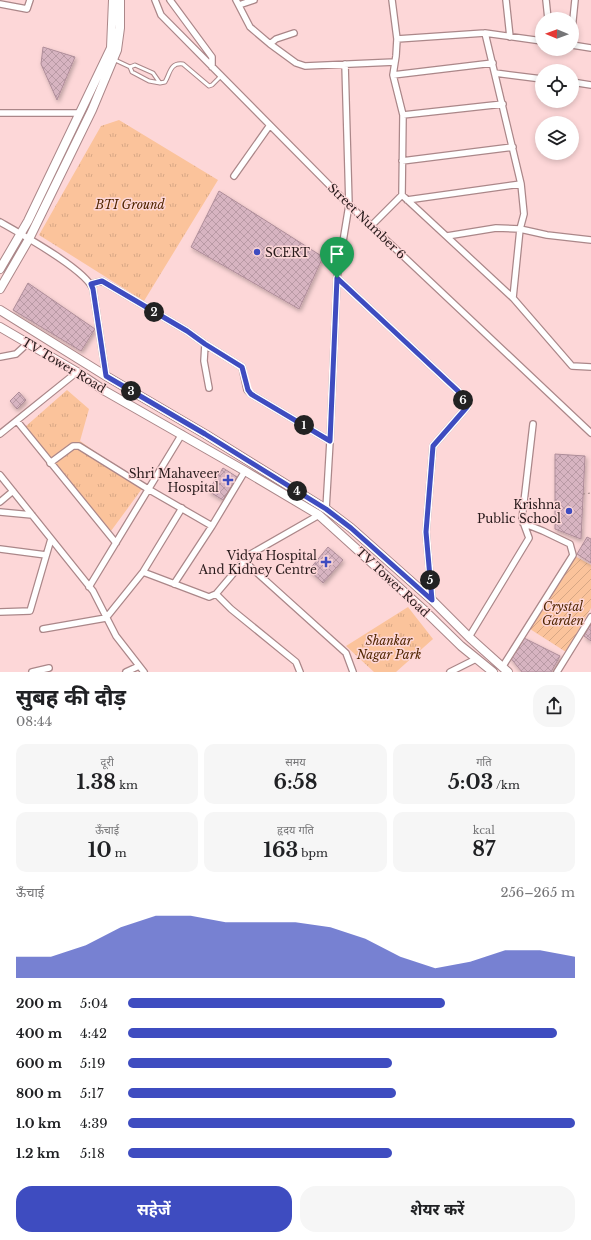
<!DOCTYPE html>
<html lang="hi">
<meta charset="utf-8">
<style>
body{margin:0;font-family:"Libre Baskerville","Noto Sans Devanagari",serif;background:#f6f6f6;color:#202124;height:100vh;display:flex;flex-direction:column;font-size:15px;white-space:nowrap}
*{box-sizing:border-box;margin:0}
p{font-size:13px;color:#757577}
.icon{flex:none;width:22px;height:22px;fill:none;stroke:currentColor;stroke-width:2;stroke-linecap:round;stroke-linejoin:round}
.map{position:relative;height:672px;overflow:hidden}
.side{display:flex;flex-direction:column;background:#fff;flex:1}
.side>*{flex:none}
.needle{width:26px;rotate:271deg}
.fabs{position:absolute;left:535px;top:12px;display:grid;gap:8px}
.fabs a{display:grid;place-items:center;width:44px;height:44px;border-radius:50%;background:#fff;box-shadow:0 2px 6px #0003;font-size:20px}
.pin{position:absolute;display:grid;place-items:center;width:34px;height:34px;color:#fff;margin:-41px -17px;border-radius:50% 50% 50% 0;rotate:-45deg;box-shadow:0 0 4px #0007}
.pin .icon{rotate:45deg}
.km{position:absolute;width:20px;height:20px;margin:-10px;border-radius:50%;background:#222;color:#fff;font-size:11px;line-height:20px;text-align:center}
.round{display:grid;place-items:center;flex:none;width:42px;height:42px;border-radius:16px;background:#f6f6f6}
.headline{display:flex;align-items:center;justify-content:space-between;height:68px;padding:0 16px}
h1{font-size:22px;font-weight:700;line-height:30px}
.stats{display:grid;grid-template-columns:repeat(3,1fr);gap:6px;height:68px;padding:4px 16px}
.stats div{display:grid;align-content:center;border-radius:10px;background:#f6f6f6;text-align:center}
.stats b{font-size:20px;font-weight:700}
.stats small{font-size:11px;font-weight:400}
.stats p{font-size:11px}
.chart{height:112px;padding:8px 16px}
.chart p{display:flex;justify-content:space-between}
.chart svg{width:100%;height:72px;margin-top:4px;fill:#3e4cc0;opacity:.7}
.action{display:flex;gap:8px;margin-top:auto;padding:8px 16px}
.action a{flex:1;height:46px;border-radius:16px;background:#3e4cc0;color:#fff;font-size:16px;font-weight:700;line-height:46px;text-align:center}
.action a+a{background:#f6f6f6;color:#202124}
ul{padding:0 16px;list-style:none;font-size:13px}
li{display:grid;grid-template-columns:64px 48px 1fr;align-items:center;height:30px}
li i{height:10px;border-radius:5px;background:#3e4cc0}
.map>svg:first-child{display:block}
</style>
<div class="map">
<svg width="591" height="672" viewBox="0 0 591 672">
<defs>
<pattern id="park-tufts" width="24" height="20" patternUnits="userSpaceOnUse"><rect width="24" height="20" fill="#fbc39b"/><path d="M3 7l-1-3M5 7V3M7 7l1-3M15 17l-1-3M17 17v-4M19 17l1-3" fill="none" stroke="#d7a785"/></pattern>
<pattern id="garden-furrows" width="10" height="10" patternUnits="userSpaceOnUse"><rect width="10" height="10" fill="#fbc39b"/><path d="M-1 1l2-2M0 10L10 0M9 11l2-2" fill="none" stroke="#d7a785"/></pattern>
<pattern id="building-cross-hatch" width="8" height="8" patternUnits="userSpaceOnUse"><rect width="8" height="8" fill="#d7b4c1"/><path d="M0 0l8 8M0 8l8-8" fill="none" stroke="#b99aa5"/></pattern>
<filter id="shadow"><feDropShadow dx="1.5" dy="2.5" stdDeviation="2" flood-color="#0004"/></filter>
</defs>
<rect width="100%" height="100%" fill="#fdd7d8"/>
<!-- park -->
<path fill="url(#park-tufts)" d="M 119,120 L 218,180 L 144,301 L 39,235 L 101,126 Z
M 67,390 L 89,409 L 80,441 L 144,486 L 111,531 L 54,467 L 25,427 Z
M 408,607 L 433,639 L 396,672 L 374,672 L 346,646 Z"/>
<!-- garden -->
<path fill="url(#garden-furrows)" d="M 573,555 L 591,565 L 591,608 L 566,652 L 530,629 L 532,620 Z"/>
<!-- building -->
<path fill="url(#building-cross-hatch)" stroke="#af8d99" filter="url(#shadow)" d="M 43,47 L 75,57 L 57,100 L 41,64 Z
M 219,191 L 323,257 L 299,309 L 191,247 Z
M 28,283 L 95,329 L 81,351 L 13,310 Z
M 19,392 L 26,400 L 17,409 L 10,401 Z
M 555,454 L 585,456 L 581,539 L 555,529 Z
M 223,468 L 237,477 L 223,500 L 208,491 Z
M 587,537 L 591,539 L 591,563 L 577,554 Z
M 328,547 L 343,560 L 323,583 L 309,570 Z
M 591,624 L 591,641 L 584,636 Z
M 522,637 L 560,656 L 551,672 L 522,672 L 509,656 Z"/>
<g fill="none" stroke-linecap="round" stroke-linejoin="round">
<!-- lane casing -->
<g stroke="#ab8789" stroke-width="5">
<path id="lane" d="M 113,59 L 130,67 L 135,65 L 153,73 L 160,83 L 149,81 L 132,72 L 130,67
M 160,83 L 165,82 C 170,74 170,62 183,64 L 209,86 L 212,85 L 221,76"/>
</g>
<!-- street casing -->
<g stroke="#ab8789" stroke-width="8">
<path id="street" d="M 155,0 L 161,15 L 349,205 L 591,433
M 170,0 L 212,57 L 212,67
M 236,0 L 250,27 L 270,44 L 296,63 L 305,66 L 395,62
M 392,0 L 397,39 L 396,56 L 393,75 L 403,115 L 402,195
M 506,0 L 510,37
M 546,0 L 548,19
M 0,4 L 27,9 L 30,0
M 239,5 L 254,0
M 572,30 L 575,0
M 397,39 L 485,33
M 270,44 L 276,39 L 294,33
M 572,45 L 591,48
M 495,73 L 542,79
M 393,75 L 493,63
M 572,82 L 591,85
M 0,113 L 80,113
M 403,115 L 503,104
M 402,161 L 513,147
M 234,176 L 270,125
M 407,200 L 521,184
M 0,222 C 21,234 85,269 93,289 L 106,376
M 371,226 L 402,195 L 513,298 L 572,366 L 591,367
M 447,236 L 496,228 L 520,229 L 547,235 L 591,240
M 337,278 L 458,391 L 467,407 L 433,446 L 426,532 L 432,600
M 91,284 L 102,281 L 187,331 L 205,344 L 242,367 L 247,390 L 251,394 L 330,441
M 513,298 L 520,229 L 524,214 L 521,184 L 485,33 L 542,41
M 205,344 L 204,361 L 209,388
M 0,357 L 16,354 L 28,343
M 17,421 L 116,543
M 0,434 L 77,372
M 50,463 L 73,446 L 79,446 L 148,489 L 212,526 L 245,471
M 0,475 L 93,591 L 116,636 L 144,672
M 0,502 L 13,491
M 326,509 L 330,441 L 337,278 L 349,205 L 345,64
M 0,512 L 32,515
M 0,549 L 46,555
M 244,561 L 346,653 L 353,672
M 143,572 L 209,597 L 216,594
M 174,584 L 212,526
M 89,587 L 182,434
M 0,612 L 30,611 L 51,539
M 43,629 L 106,618 L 143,572 L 182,508
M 469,637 L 529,538 L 522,519 L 533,424
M 503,666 L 573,555 L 570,544 L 543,531 L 523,523
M 32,672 L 49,668
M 126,672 L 139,666
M 300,672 L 296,662 L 231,609 L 216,594 L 249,555 L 319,515
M 450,672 L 476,659
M 557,672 L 591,617"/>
</g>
<!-- secondary casing -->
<g stroke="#ab8789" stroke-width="10">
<path id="secondary" d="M 0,269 L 28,221 L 111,48 L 113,0
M 0,289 L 29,239 L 92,110 L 117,50 L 120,28 L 120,0
M 0,310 L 106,376 L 205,434 L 326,509 L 351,528 L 432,600 L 469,637 L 508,672
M 0,327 L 77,372 L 105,391 L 245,471 L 319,515 L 425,611 L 461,646 L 493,672"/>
</g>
<!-- path -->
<path stroke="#a28788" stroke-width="1" stroke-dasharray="2 3" stroke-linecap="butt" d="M 583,494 L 591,493"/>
<!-- lane -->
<use href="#lane" stroke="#fff" stroke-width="3"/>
<!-- street -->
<use href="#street" stroke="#fff" stroke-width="5.5"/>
<!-- secondary -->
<use href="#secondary" stroke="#fff" stroke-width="8"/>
</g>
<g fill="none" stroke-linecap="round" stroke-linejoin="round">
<!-- route casing -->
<g stroke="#fff" stroke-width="8">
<path id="route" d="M 337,278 L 458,391 L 467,407 L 433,446 L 426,532 L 432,600 L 351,528 L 326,509 L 205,434 L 106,376 L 93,289 L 91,284 L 102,281 L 187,331 L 205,344 L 242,367 L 248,390 L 251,394 L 330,441 Z"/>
</g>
<!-- route -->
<use href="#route" stroke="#3e4cc0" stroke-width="5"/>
</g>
<!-- markers -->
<g fill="#3e4cc0" stroke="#fdd7d8" stroke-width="1.5">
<circle cx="257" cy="252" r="4"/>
<path d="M226 474h4v4h4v4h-4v4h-4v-4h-4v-4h4z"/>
<circle cx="569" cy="511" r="4"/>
<path d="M324 556h4v4h4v4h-4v4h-4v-4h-4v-4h4z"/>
</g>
<g text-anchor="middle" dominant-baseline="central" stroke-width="3" stroke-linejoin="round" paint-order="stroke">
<!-- park labels -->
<g font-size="12" font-style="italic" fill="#512600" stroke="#fdd7d8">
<text x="130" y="204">BTI Ground</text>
<text x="563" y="606">Crystal<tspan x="563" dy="14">Garden</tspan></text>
<text x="389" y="640">Shankar<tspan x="389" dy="14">Nagar Park</tspan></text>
</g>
<!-- street labels -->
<g font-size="12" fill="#291b1c" stroke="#fdd7d8">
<text transform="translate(367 221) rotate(44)">Street Number 6</text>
<text transform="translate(64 365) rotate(31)">TV Tower Road</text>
<text transform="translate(393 582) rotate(43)">TV Tower Road</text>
</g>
<!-- poi labels -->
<g font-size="12" fill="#291b1c" stroke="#fdd7d8" text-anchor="end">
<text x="265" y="252" text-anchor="start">SCERT</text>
<text x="219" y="473">Shri Mahaveer<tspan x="219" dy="14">Hospital</tspan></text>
<text x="561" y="504">Krishna<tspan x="561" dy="14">Public School</tspan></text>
<text x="317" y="555">Vidya Hospital<tspan x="317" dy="14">And Kidney Centre</tspan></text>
</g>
</g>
</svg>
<div class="fabs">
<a><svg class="needle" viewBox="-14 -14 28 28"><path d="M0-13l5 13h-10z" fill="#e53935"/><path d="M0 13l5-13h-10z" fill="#757577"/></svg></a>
<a><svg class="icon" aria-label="locate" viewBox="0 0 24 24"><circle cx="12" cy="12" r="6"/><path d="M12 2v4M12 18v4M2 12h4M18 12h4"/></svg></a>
<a><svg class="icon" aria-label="layers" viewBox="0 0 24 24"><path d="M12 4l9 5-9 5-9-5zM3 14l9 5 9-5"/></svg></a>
</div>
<div class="pin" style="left:337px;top:278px;background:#1e9e55"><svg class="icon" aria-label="arrive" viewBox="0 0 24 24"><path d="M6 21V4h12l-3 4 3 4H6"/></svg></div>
<b class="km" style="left:304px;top:425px">1</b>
<b class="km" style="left:154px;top:312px">2</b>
<b class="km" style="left:131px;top:391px">3</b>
<b class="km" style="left:297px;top:491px">4</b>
<b class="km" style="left:430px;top:580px">5</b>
<b class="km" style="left:463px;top:400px">6</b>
</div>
<section class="side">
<div class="headline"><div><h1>सुबह की दौड़</h1><p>08:44</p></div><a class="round"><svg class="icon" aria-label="share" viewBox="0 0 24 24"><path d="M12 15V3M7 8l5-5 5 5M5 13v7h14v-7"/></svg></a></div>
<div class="stats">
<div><p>दूरी</p><b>1.38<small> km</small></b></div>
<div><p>समय</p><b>6:58</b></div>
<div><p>गति</p><b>5:03<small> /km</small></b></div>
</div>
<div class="stats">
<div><p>ऊँचाई</p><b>10<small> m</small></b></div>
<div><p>हृदय गति</p><b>163<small> bpm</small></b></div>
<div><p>kcal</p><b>87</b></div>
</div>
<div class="chart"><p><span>ऊँचाई</span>256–265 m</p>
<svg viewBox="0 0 160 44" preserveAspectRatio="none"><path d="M0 44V31L10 31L20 24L30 13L40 6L50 6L60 10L70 10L80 10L90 13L100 20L110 31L120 38L130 34L140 27L150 27L160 31V44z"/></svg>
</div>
<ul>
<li><b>200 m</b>5:04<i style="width:71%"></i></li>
<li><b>400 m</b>4:42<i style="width:96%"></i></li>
<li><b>600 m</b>5:19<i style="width:59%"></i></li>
<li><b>800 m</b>5:17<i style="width:60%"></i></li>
<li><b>1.0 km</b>4:39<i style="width:100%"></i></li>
<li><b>1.2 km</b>5:18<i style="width:59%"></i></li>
</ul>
<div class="action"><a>सहेजें</a><a>शेयर करें</a></div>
</section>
